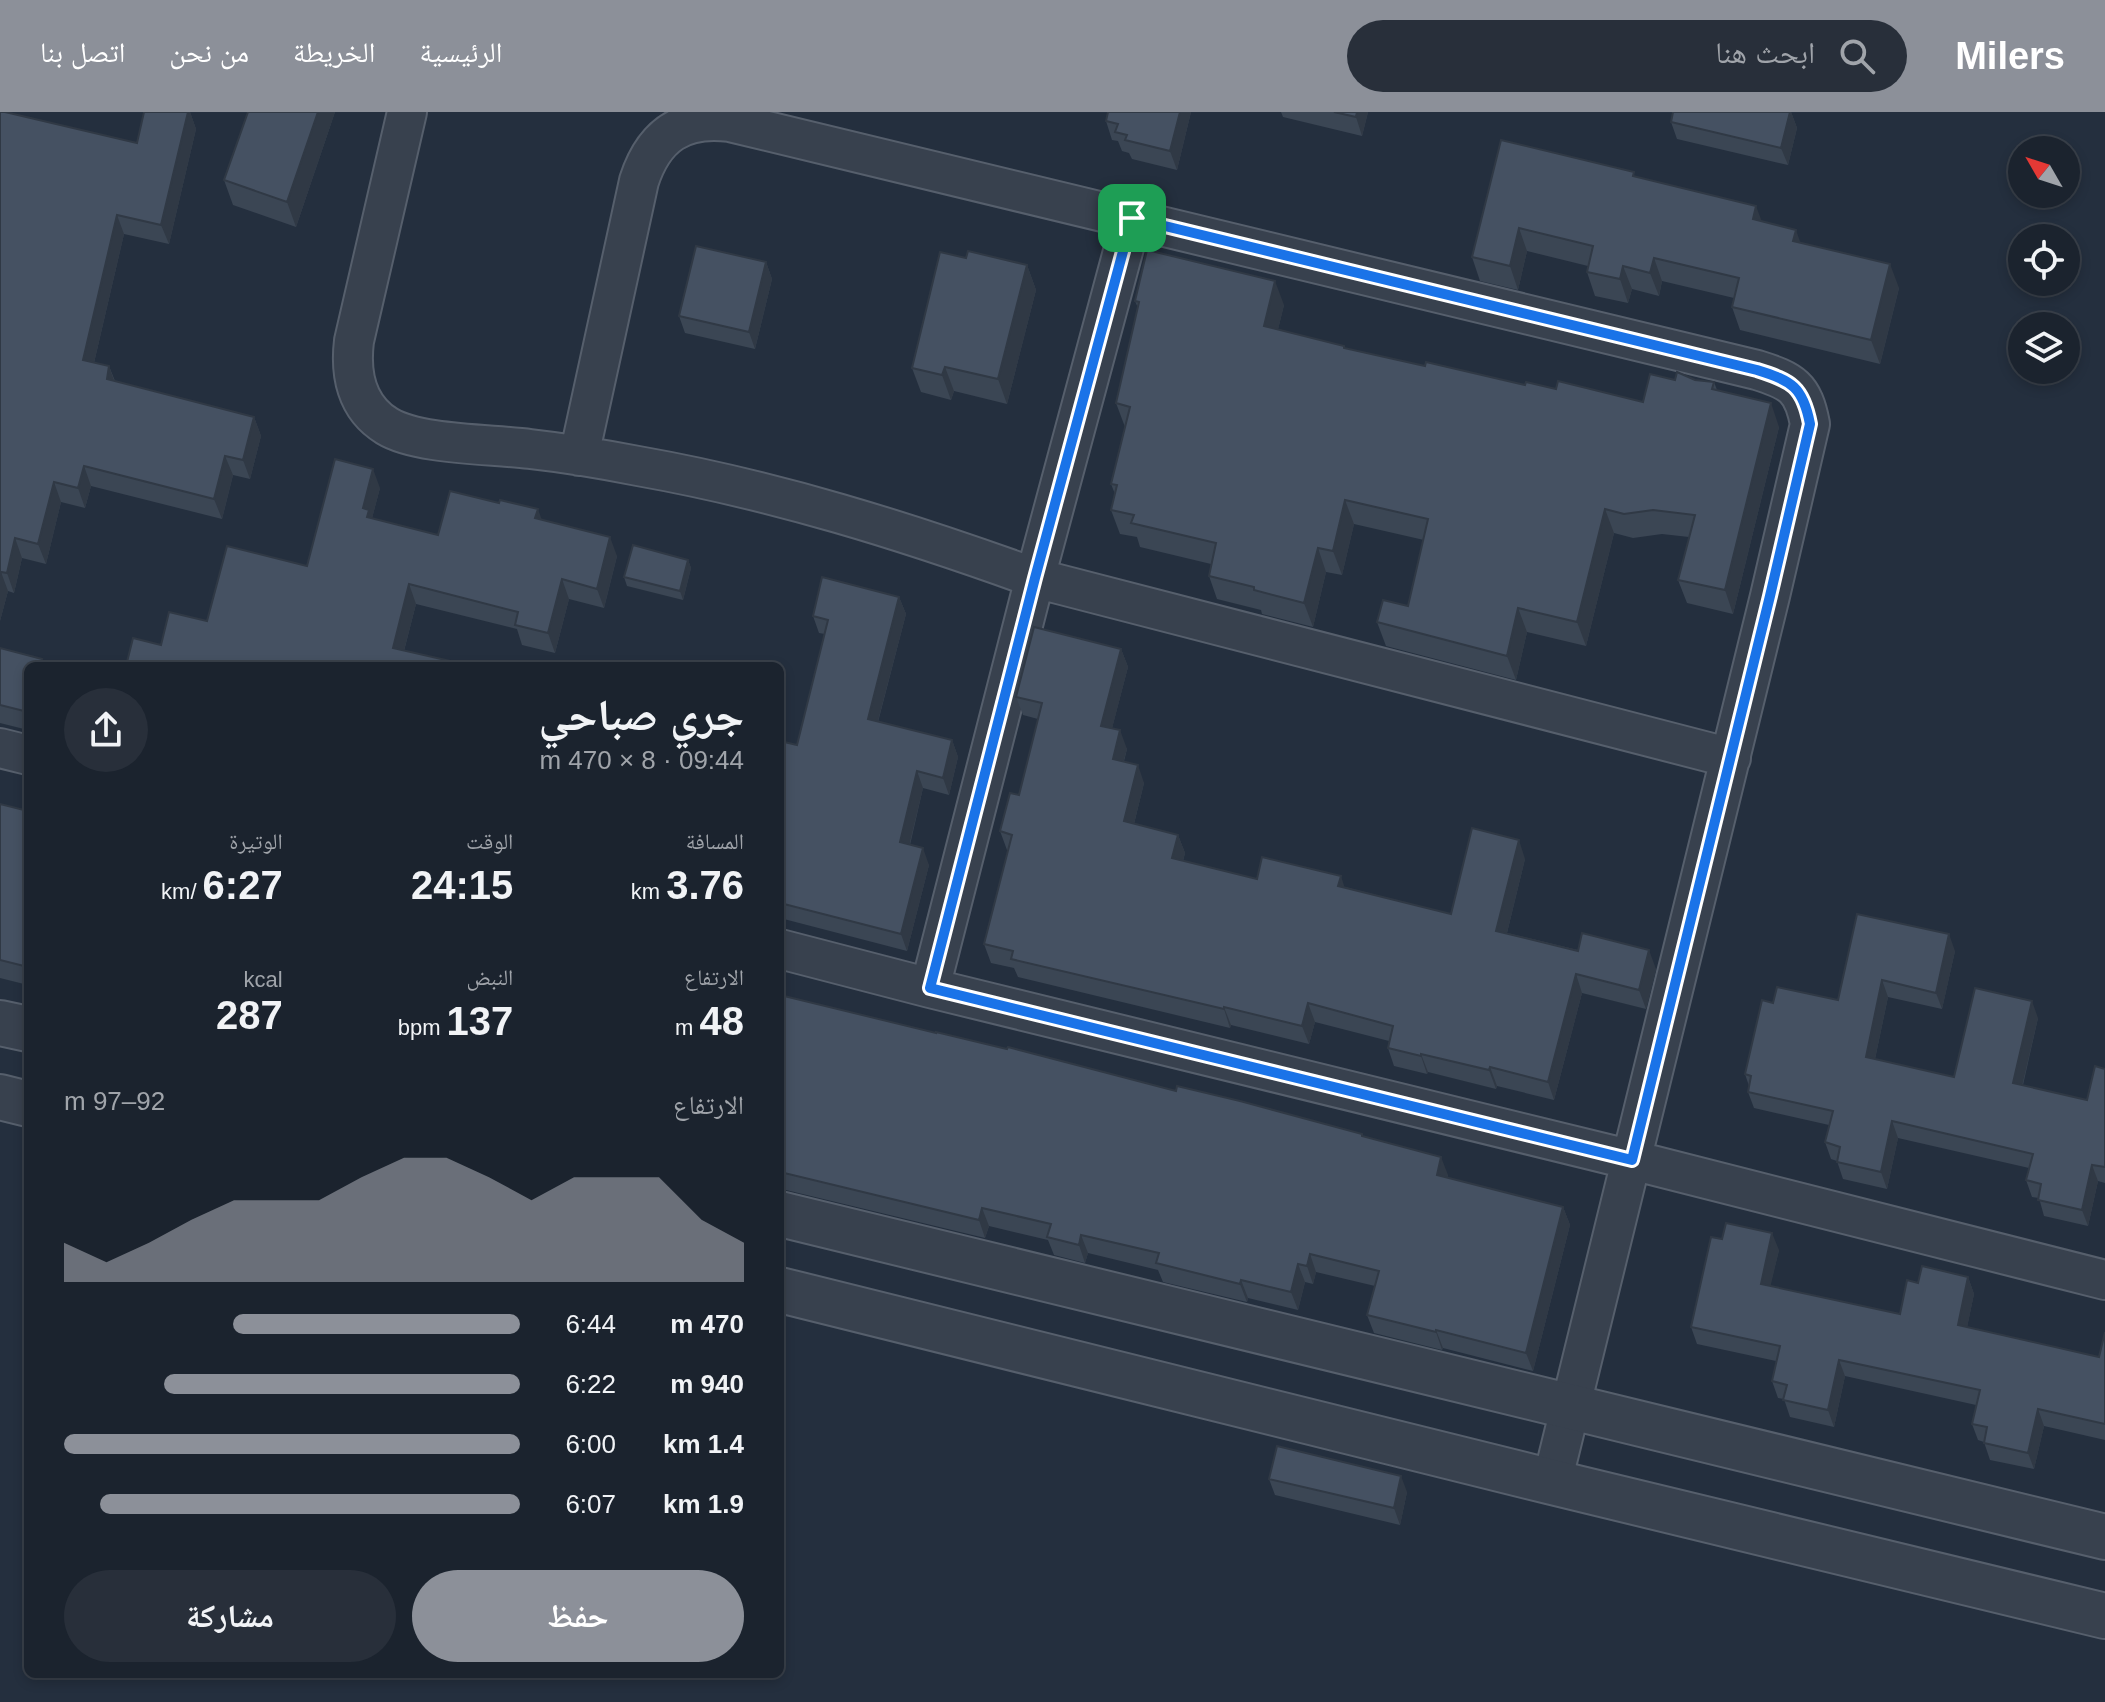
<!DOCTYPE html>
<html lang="ar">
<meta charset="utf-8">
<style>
body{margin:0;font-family:Arial,"Noto Naskh Arabic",sans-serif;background:#282f3a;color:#f1f3f6;direction:rtl;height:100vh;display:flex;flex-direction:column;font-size:30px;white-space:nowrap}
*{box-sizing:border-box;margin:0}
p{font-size:26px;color:#a0a4aa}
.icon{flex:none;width:44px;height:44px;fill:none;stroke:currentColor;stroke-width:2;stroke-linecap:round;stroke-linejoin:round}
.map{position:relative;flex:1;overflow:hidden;direction:ltr}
.details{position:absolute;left:24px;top:550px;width:760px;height:1016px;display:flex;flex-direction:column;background:#1b232e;border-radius:12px;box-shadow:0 4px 12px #0003,0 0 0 2px #39404a;direction:rtl}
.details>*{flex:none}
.needle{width:52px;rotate:309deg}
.buttons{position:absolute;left:2008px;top:24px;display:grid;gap:16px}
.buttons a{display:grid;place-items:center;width:72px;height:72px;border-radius:50%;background:#1b232e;box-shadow:0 4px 12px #0003,0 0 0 2px #39404a;font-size:40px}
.pin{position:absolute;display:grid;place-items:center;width:68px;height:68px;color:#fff;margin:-34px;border-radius:16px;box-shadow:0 4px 12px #0006}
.round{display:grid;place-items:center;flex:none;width:84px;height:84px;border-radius:42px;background:#282f3a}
.head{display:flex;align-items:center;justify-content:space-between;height:136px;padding:0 40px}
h1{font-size:44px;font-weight:800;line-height:60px}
.figures{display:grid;grid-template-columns:repeat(3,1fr);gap:12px;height:136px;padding:8px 40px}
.figures div{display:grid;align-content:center}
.figures b{font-size:40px;font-weight:800}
.figures small{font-size:22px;font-weight:400}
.figures p{font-size:22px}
.chart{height:224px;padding:16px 40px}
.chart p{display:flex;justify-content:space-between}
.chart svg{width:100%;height:144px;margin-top:8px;fill:#8c9099;opacity:.7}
.button{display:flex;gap:16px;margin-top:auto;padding:16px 40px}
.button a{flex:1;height:92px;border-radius:48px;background:#8c9099;color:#fff;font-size:32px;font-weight:800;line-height:92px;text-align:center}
.button a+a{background:#282f3a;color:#f1f3f6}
ul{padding:0 40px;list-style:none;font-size:26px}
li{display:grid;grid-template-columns:128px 96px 1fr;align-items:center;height:60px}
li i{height:20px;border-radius:10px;background:#8c9099}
header{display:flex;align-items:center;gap:48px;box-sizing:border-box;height:112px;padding:0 40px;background:#8c9099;color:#fff}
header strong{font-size:38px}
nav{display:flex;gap:44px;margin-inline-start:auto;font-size:28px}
.search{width:560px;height:72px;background:#282f3a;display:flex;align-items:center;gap:20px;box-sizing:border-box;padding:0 28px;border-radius:44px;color:#a0a4aa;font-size:30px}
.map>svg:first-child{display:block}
</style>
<header>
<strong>Milers</strong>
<div class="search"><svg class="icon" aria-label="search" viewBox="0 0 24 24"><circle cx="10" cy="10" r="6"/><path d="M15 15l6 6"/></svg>ابحث هنا</div>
<nav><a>الرئيسية</a><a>الخريطة</a><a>من نحن</a><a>اتصل بنا</a></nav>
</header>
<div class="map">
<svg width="2105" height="1590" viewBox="0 0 2105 1590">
<rect width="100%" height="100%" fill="#242f3e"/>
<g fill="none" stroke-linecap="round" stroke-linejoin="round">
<!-- minor casing -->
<g stroke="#565f6c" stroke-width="42">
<path id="minor" d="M 407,0 L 354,229 C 350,262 356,295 387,314 C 418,333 491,332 530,337 C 566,341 602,347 638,354 C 774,378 905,419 1035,466 L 1731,646
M 579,344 L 639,69 C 654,23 682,4 730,10 L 1757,258 C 1792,269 1803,275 1810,312 L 1770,484 L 1552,1370
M 0,636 L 28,643
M 780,837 L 930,876 L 1632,1048 L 2105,1168
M 930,876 L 1035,466 L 1132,106"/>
</g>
<!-- tertiary casing -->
<g stroke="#565f6c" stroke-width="48">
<path id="tertiary" d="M 0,911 L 28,917
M 0,985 L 28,992
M 780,1102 L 2105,1425
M 780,1178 L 1552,1370 L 2105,1504"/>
</g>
<!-- minor -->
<use href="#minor" stroke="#38414e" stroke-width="38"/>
<!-- tertiary -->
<use href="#tertiary" stroke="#38414e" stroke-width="44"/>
</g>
<!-- wall -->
<path fill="#3b4654" d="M 0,0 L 137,31 L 144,0 L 190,0 L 196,17 L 169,132 L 124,122 L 94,251 L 109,254 L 115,269 L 254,305 L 261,324 L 250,367 L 233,363 L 222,407 L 91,374 L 85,396 L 61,390 L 46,452 L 22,446 L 14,481 L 8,479 L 0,509 Z
M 248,0 L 335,0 L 296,115 L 233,93 L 224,68 Z
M 1191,0 L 1177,58 L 1132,47 L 1129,41 L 1122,39 L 1118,29 L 1112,28 L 1106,9 Z
M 1281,0 L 1368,0 L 1362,24 L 1283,5 Z
M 1791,0 L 1797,16 L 1788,53 L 1677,27 L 1671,10 Z
M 1501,28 L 1636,65 L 1762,109 L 1801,131 L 1899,176 L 1880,252 L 1740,218 L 1732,195 L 1734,186 L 1662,169 L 1659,184 L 1632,177 L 1628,191 L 1595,184 L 1587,160 L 1588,154 L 1527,139 L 1518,178 L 1480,169 L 1472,145 Z
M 966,146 L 1027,153 L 1036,178 L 1007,292 L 954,279 L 951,288 L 921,280 L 912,256 Z
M 766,150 L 772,167 L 755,237 L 685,221 L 679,204 Z
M 1135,189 L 1284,193 L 1278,217 L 1344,234 L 1346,237 L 1425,254 L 1525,273 L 1643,290 L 1675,268 L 1695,268 L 1714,270 L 1717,278 L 1779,315 L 1733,502 L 1687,491 L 1678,468 L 1689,425 L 1662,422 L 1633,426 L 1614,421 L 1586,534 L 1527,520 L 1516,568 L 1386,534 L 1377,510 L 1408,494 L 1424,428 L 1354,412 L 1342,463 L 1326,460 L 1313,515 L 1262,502 L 1261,498 L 1217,487 L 1209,464 L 1211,452 L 1140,435 L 1137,425 L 1120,422 L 1111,398 L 1115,382 L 1111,372 L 1125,315 L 1116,291 L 1138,196 Z
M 380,376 L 372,406 L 438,423 L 542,408 L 617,444 L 604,496 L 569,487 L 555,541 L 522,533 L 517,517 L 416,492 L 404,539 L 161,533 L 207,509 L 307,454 Z
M 688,448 L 691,456 L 683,488 L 627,474 L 624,465 Z
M 899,485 L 906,502 L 878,610 L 952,628 L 958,645 L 949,683 L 923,676 L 910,733 L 929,753 L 907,839 L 780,806 L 780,629 L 797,633 L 825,522 L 819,521 L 813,504 Z
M 0,536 L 42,547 L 44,554 L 28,554 L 28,618 L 0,611 Z
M 1121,537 L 1128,555 L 1112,616 L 1127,637 L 1124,649 L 1144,671 L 1134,712 L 1178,723 L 1185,741 L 1183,749 L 1257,767 L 1345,775 L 1451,802 L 1525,747 L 1507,821 L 1656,857 L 1646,897 L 1582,881 L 1554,988 L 1497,974 L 1496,977 L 1428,960 L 1427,962 L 1394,954 L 1388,936 L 1389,929 L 1315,910 L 1309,932 L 1231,913 L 1230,916 L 1018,865 L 1014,856 L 991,851 L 984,832 L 1008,738 L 1007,738 L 1000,719 L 1019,683 L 1038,607 L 1023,603 L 1016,585 Z
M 0,692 L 28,699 L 28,873 L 0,866 Z
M 1857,802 L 1955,839 L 1942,897 L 1888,885 L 1875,947 L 1954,965 L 2038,906 L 2023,973 L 2087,988 L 2105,957 L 2105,1071 L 2098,1069 L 2088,1114 L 2044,1104 L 2039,1086 L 2032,1085 L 2026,1068 L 2029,1056 L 1898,1026 L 1887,1077 L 1843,1067 L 1837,1049 L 1831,1047 L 1825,1030 L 1829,1013 L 1754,996 L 1748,980 L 1749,974 L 1745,962 L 1773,891 L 1838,888 Z
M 780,883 L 1363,1025 L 1448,1063 L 1447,1066 L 1563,1095 L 1570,1113 L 1533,1259 L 1443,1236 L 1442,1238 L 1374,1221 L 1367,1203 L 1375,1174 L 1316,1160 L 1313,1172 L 1305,1170 L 1298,1198 L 1248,1186 L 1247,1190 L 1163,1170 L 1158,1158 L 1088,1141 L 1085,1151 L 1054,1143 L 1048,1128 L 989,1114 L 985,1126 L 786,1078 L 780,1078 Z
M 1722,1127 L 1779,1138 L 1770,1174 L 1900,1202 L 1918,1171 L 1968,1165 L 1974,1182 L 1967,1215 L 2099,1245 L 2105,1220 L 2105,1328 L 2044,1314 L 2034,1357 L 1990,1348 L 1984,1330 L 1978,1328 L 1972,1312 L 1976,1293 L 1845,1264 L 1834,1315 L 1790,1305 L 1784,1287 L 1778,1286 L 1772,1269 L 1776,1249 L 1697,1232 L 1691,1215 Z
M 1269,1367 L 1407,1380 L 1400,1413 L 1275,1383 Z"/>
<!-- shaded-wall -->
<path fill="#303945" d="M 188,0 L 190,0 L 196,17 L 169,132 L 161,113 Z
M 318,0 L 335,0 L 296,115 L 287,90 Z
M 1180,0 L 1191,0 L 1177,58 L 1170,39 Z
M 1357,0 L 1368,0 L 1362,24 L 1356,5 Z
M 1791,0 L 1797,16 L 1788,53 L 1781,36 Z
M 1756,94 L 1765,118 L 1753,107 Z
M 117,103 L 124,122 L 90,268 L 83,248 Z
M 1519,116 L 1527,139 L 1518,178 L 1510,154 Z
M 1796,118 L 1804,141 L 1793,129 Z
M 1654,146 L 1662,169 L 1659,184 L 1650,161 Z
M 766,150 L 772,167 L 755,237 L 749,220 Z
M 1890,152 L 1899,176 L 1880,252 L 1871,228 Z
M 1027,153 L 1036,178 L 1007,292 L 998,267 Z
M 1623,154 L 1632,177 L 1628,191 L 1620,167 Z
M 1275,169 L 1284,193 L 1273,238 L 1264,214 Z
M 109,254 L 116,274 L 107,267 Z
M 945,255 L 954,279 L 951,288 L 942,263 Z
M 1771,291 L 1779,315 L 1733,502 L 1725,478 Z
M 254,305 L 261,324 L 250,367 L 243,348 Z
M 225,344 L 233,363 L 222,407 L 214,387 Z
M 84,354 L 91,374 L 85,396 L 78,376 Z
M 373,357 L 380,376 L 370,414 L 363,396 Z
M 54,370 L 61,390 L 46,452 L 38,432 Z
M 1345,388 L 1354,412 L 1342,463 L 1333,439 Z
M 538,397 L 545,417 L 535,406 Z
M 1605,397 L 1614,421 L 1586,534 L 1577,510 Z
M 610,425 L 617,444 L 604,496 L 597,477 Z
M 15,426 L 22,446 L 14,481 L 7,461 Z
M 1318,436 L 1326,460 L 1313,515 L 1304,491 Z
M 688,448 L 691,456 L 683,488 L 680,479 Z
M 1,460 L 8,479 L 0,509 L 0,463 Z
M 562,467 L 569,487 L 555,541 L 548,521 Z
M 409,472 L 416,492 L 400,554 L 393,536 Z
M 899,485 L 906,502 L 874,624 L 868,607 Z
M 1518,496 L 1527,520 L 1516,568 L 1507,544 Z
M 1121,537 L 1128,555 L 1108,632 L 1101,614 Z
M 1120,618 L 1127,637 L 1119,665 L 1113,647 Z
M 952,628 L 958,645 L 949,683 L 943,666 Z
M 1138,653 L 1144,671 L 1130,728 L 1124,709 Z
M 917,659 L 923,676 L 906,747 L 900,730 Z
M 1178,723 L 1185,741 L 1179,764 L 1172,746 Z
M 1519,728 L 1525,747 L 1503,837 L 1496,819 Z
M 923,736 L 929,753 L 907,839 L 901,822 Z
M 1341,764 L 1347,783 L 1338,774 Z
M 1949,822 L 1955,839 L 1942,897 L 1936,881 Z
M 1649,838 L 1656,857 L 1646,897 L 1639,878 Z
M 1576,862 L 1582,881 L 1554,988 L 1548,970 Z
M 1882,868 L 1888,885 L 1872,961 L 1866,945 Z
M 2032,889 L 2038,906 L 2019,987 L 2013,971 Z
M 1308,891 L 1315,910 L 1309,932 L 1302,914 Z
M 1224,895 L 1231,913 L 1230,916 L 1224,897 Z
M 1421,942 L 1428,960 L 1427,962 L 1421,944 Z
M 1490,955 L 1497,974 L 1496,977 L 1489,958 Z
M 1892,1009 L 1898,1026 L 1887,1077 L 1881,1060 Z
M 1441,1045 L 1448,1063 L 1443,1081 L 1437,1063 Z
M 2092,1053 L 2098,1069 L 2088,1114 L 2082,1098 Z
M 1563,1095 L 1570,1113 L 1533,1259 L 1526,1241 Z
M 982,1096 L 989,1114 L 985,1126 L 979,1108 Z
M 1772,1121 L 1779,1138 L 1767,1189 L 1761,1172 Z
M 1081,1123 L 1088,1141 L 1085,1151 L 1079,1133 Z
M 1310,1142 L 1316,1160 L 1313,1172 L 1307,1154 Z
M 1298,1152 L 1305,1170 L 1298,1198 L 1291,1180 Z
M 1968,1165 L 1974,1182 L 1964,1230 L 1958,1213 Z
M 1241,1168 L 1248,1186 L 1247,1190 L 1240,1172 Z
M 1436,1218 L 1443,1236 L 1442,1238 L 1436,1220 Z
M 1839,1248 L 1845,1264 L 1834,1315 L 1828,1298 Z
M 2038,1297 L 2044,1314 L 2034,1357 L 2028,1341 Z
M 1401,1364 L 1407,1380 L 1400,1413 L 1394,1396 Z"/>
<!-- building -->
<path fill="#455162" stroke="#303945" stroke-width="2" d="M 0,0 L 5,0 L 137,31 L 144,0 L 188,0 L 161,113 L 117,103 L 83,248 L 109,254 L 107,267 L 254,305 L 243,348 L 225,344 L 214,387 L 84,354 L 78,376 L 54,370 L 38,432 L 15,426 L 7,461 L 1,460 L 0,463 Z
M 248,0 L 318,0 L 287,90 L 224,68 Z
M 1108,0 L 1180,0 L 1170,39 L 1125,28 L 1127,23 L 1115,20 L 1118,12 L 1106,9 Z
M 1334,0 L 1357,0 L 1356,5 Z
M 1673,0 L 1790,0 L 1781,36 L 1671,10 Z
M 1501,28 L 1634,60 L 1633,64 L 1756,94 L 1753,107 L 1796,118 L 1793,129 L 1890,152 L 1871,228 L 1732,195 L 1739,166 L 1654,146 L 1650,161 L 1623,154 L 1620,167 L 1587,160 L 1593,134 L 1519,116 L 1510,154 L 1472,145 Z
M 696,134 L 766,150 L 749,220 L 679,204 Z
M 1147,138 L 1275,169 L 1264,214 L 1344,234 L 1344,236 L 1425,254 L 1426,250 L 1525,273 L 1526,270 L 1556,277 L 1558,269 L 1643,290 L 1650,262 L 1675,268 L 1677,260 L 1695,268 L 1714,270 L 1712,277 L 1771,291 L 1725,478 L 1678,468 L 1695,403 L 1653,398 L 1624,402 L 1605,397 L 1577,510 L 1518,496 L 1507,544 L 1377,510 L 1383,488 L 1408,494 L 1428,407 L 1345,388 L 1333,439 L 1318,436 L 1304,491 L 1254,478 L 1254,475 L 1209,464 L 1216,431 L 1131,411 L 1134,403 L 1111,398 L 1117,373 L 1111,372 L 1130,295 L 1116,291 L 1139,190 L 1135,189 Z
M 968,139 L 1027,153 L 998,267 L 945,255 L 942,263 L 912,256 L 940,140 L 966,146 Z
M 335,347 L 373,357 L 363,396 L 369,398 L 367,405 L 438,423 L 450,379 L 499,391 L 500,388 L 538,397 L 535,406 L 610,425 L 597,477 L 562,467 L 548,521 L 515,513 L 518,500 L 409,472 L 393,536 L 472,554 L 126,554 L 133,526 L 161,533 L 169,500 L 207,509 L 227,434 L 307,454 Z
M 633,433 L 688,448 L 680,479 L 624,465 Z
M 822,465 L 899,485 L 868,607 L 952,628 L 943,666 L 917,659 L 900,730 L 923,736 L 901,822 L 780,791 L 780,629 L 797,633 L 828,508 L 813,504 Z
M 1034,515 L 1121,537 L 1101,614 L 1120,618 L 1113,647 L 1138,653 L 1124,709 L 1178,723 L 1172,746 L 1257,767 L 1262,745 L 1341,764 L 1338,774 L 1451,802 L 1472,716 L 1519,728 L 1496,819 L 1578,839 L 1582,821 L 1649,838 L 1639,878 L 1576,862 L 1548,970 L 1490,955 L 1489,958 L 1421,942 L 1421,944 L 1388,936 L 1393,914 L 1308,891 L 1302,914 L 1224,895 L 1224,897 L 1011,847 L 1013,839 L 984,832 L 1012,723 L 1000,719 L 1010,681 L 1019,683 L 1042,591 L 1016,585 Z
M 0,536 L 42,547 L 40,554 L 28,554 L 28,600 L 0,593 Z
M 0,692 L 28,699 L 28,855 L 0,848 Z
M 1857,802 L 1949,822 L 1936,881 L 1882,868 L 1866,945 L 1954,965 L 1975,876 L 2032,889 L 2013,971 L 2087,988 L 2095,954 L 2105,957 L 2105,1055 L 2092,1053 L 2082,1098 L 2038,1088 L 2041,1072 L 2026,1068 L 2033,1042 L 1892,1009 L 1881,1060 L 1837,1050 L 1840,1035 L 1825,1030 L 1833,999 L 1748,980 L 1751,964 L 1745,962 L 1762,888 L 1773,891 L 1777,875 L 1838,888 Z
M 780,883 L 936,921 L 936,920 L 1007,937 L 1008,935 L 1176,979 L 1177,974 L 1240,989 L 1362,1022 L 1362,1024 L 1441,1045 L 1437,1063 L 1563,1095 L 1526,1241 L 1436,1218 L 1436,1220 L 1367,1203 L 1379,1159 L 1310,1142 L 1307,1154 L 1298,1152 L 1291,1180 L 1241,1168 L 1240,1172 L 1156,1151 L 1159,1141 L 1081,1123 L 1079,1133 L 1047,1125 L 1051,1112 L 982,1096 L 979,1108 L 780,1060 Z
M 1726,1111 L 1772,1121 L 1761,1172 L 1900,1202 L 1907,1168 L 1918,1171 L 1922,1154 L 1968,1165 L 1958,1213 L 2099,1245 L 2105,1220 L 2105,1312 L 2038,1297 L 2028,1341 L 1984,1331 L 1987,1315 L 1972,1312 L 1980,1278 L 1839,1248 L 1828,1298 L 1783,1288 L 1787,1273 L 1772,1269 L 1780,1234 L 1691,1215 L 1711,1125 L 1722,1127 Z
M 1277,1334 L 1401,1364 L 1394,1396 L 1269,1367 Z"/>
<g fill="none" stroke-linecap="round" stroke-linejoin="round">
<!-- route casing -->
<g stroke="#fff" stroke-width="16">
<path id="route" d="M 1132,106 L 1757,258 C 1792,269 1803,275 1810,312 L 1770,484 L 1632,1048 L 930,876 L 1035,466 Z"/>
</g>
<!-- route -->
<use href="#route" stroke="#1a73e8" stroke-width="10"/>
</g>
</svg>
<div class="buttons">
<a><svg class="needle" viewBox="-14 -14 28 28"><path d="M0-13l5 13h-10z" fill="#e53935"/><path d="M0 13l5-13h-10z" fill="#a0a4aa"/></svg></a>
<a><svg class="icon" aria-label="locate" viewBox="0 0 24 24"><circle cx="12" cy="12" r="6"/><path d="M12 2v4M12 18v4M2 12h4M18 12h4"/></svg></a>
<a><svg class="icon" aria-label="layers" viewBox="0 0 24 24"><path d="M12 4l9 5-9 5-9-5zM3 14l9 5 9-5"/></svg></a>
</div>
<div class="pin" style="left:1132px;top:106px;background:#1e9e55"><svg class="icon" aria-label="arrive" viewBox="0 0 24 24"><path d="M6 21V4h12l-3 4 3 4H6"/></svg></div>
<section class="details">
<div class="head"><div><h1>جري صباحي</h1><p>09:44 · 8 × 470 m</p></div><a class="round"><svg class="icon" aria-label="share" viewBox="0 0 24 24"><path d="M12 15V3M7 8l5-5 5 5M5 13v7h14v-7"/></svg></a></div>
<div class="figures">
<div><p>المسافة</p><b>3.76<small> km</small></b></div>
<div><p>الوقت</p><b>24:15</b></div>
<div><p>الوتيرة</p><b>6:27<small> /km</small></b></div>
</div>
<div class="figures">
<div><p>الارتفاع</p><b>48<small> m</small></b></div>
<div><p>النبض</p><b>137<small> bpm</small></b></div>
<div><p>kcal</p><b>287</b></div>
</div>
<div class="chart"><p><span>الارتفاع</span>92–97 m</p>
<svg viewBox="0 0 160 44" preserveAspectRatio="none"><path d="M0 44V32L10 38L20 32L30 25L40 19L50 19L60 19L70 12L80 6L90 6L100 12L110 19L120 12L130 12L140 12L150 25L160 32V44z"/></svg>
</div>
<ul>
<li><b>470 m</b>6:44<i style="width:63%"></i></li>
<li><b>940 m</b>6:22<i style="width:78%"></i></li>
<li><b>1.4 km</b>6:00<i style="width:100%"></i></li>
<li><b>1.9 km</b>6:07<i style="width:92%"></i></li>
</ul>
<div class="button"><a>حفظ</a><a>مشاركة</a></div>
</section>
</div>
